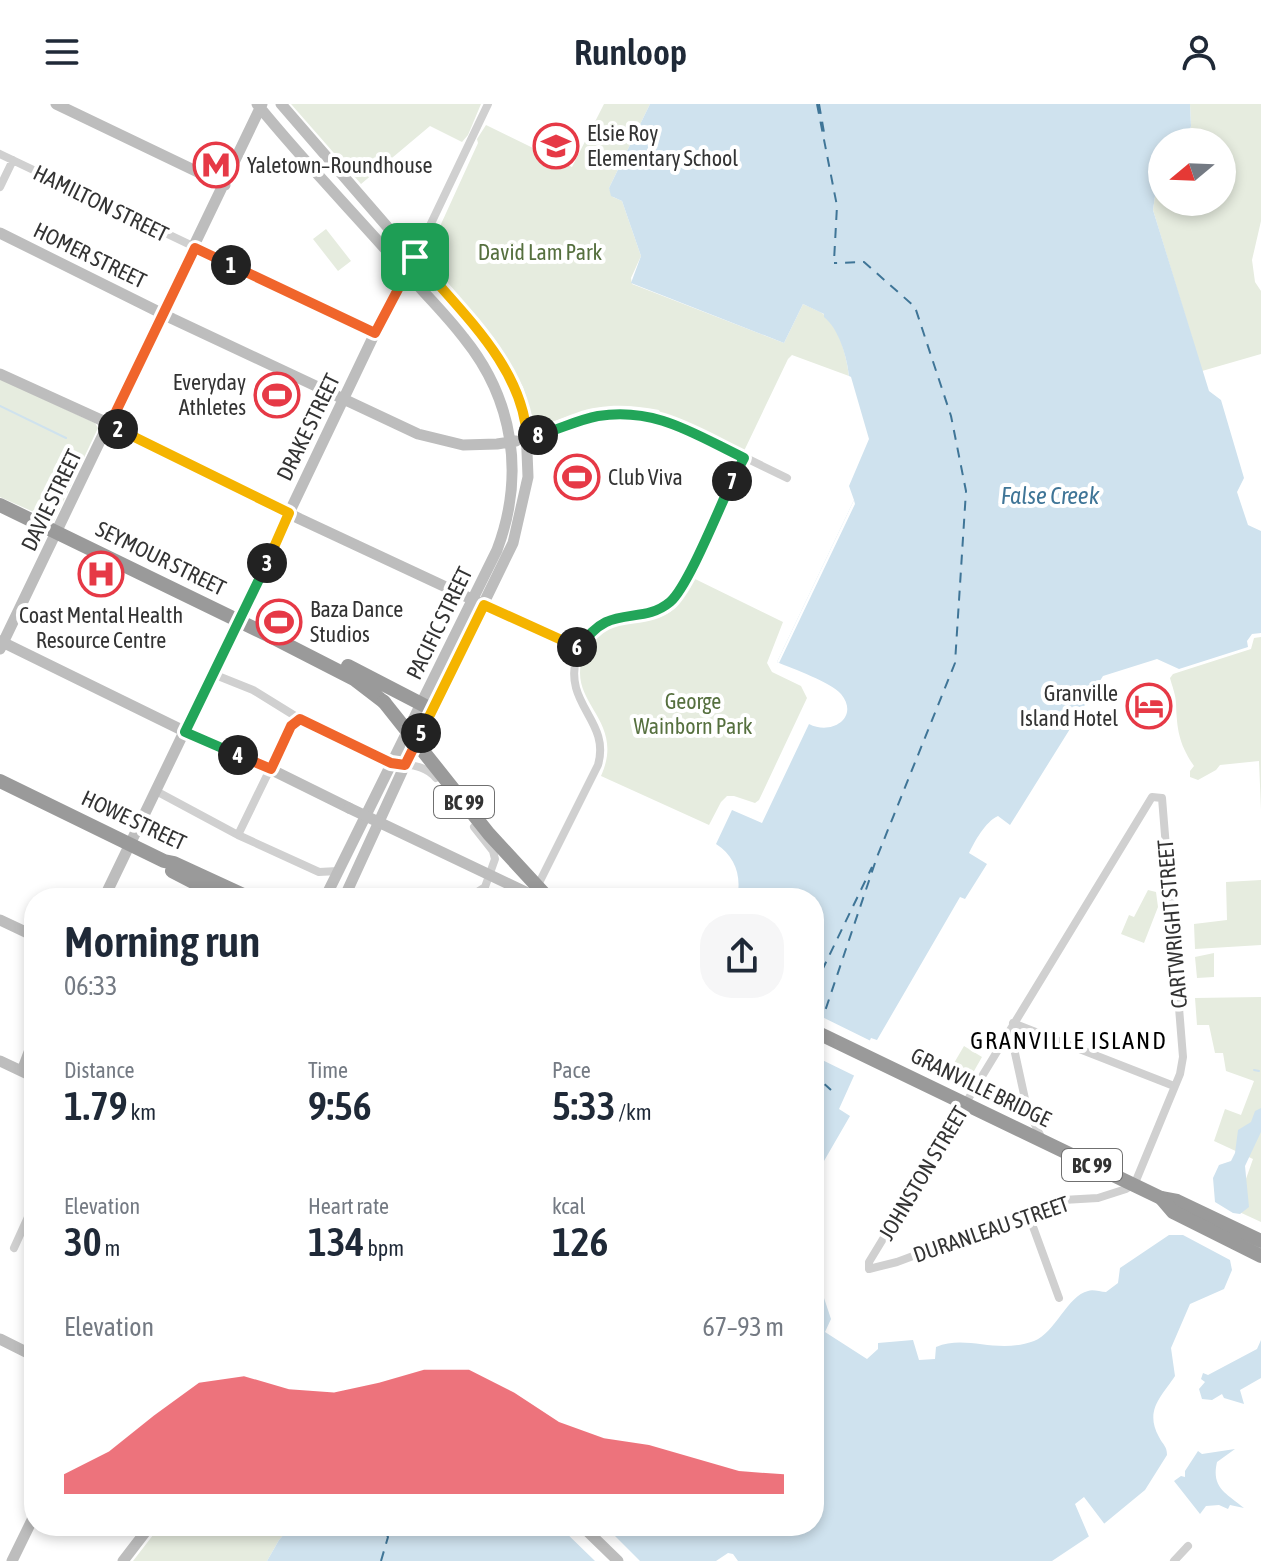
<!DOCTYPE html>
<meta charset="utf-8">
<style>
body{margin:0;font-family:"Asap Condensed",sans-serif;background:#f6f6f7;color:#1f2937;height:100vh;display:flex;flex-direction:column;font-size:30px;white-space:nowrap}
*{box-sizing:border-box;margin:0}
p{font-size:26px;color:#747a83}
.icon{flex:none;width:44px;height:44px;fill:none;stroke:currentColor;stroke-width:2;stroke-linecap:round;stroke-linejoin:round}
.map{position:relative;flex:1;overflow:hidden}
.drawer{position:absolute;left:24px;top:784px;width:800px;height:648px;display:flex;flex-direction:column;background:#fff;border-radius:32px;box-shadow:0 4px 12px #0003}
.drawer>*{flex:none}
.needle{width:52px;rotate:251deg}
.buttons{position:absolute;left:1148px;top:24px;display:grid;gap:16px}
.buttons a{display:grid;place-items:center;width:88px;height:88px;border-radius:50%;background:#fff;box-shadow:0 4px 12px #0003;font-size:40px}
.pin{position:absolute;display:grid;place-items:center;width:68px;height:68px;color:#fff;margin:-34px;border-radius:16px;box-shadow:0 4px 12px #0006}
.km{position:absolute;width:40px;height:40px;margin:-20px;border-radius:50%;background:#222;color:#fff;font-size:22px;line-height:40px;text-align:center}
.round{display:grid;place-items:center;flex:none;width:84px;height:84px;border-radius:32px;background:#f6f6f7}
.headline{display:flex;align-items:center;justify-content:space-between;height:136px;padding:0 40px}
h1{font-size:44px;font-weight:600;line-height:60px}
.metrics{display:grid;grid-template-columns:repeat(3,1fr);gap:12px;height:136px;padding:8px 40px}
.metrics div{display:grid;align-content:center}
.metrics b{font-size:40px;font-weight:600}
.metrics small{font-size:22px;font-weight:400}
.metrics p{font-size:22px}
.chart{height:224px;padding:16px 40px}
.chart p{display:flex;justify-content:space-between}
.chart svg{width:100%;height:144px;margin-top:8px;fill:#e63946;opacity:.7}
header{display:flex;justify-content:space-between;align-items:center;height:104px;padding:0 40px;background:#fff;font-size:36px;font-weight:600}
.map>svg:first-child{display:block}
</style>
<header><svg class="icon" aria-label="menu" viewBox="0 0 24 24"><path d="M4 6h16M4 12h16M4 18h16"/></svg>Runloop<svg class="icon" aria-label="person" viewBox="0 0 24 24"><circle cx="12" cy="8" r="4"/><path d="M4 21q1-7 8-7t8 7"/></svg></header>
<div class="map">
<svg width="1261" height="1457" viewBox="0 0 1261 1457">
<rect width="100%" height="100%" fill="#fff"/>
<!-- green -->
<path fill="#e6ecdf" d="M 291,0 L 481,0 L 468,31 L 462,38 L 430,22 L 361,80 Z
M 604,0 L 650,0 L 609,84 L 613,93 L 622,97 L 641,152 L 631,174 L 632,180 L 784,239 L 803,200 C 811,204 820,207 826,212 C 840,225 847,255 849,272 L 792,251 L 788,255 L 744,347 L 680,315 L 661,310 L 659,306 C 631,301 604,299 576,309 C 564,313 552,319 540,321 L 533,316 L 523,283 L 496,237 L 426,153 L 478,39 L 477,35 L 486,21 L 572,63 Z
M 1190,0 L 1261,0 L 1261,117 L 1252,156 L 1255,178 L 1261,187 L 1261,250 L 1202,267 L 1153,106 L 1155,92 L 1162,73 L 1162,98 L 1222,98 L 1222,38 L 1187,38 L 1191,22 Z
M 326,125 L 351,157 L 338,167 L 313,135 Z
M 0,275 L 95,319 L 98,324 L 54,417 L 0,393 Z
M 691,473 L 783,518 L 767,559 L 772,568 L 801,582 L 807,594 L 759,696 L 755,699 L 734,692 L 727,692 L 721,698 L 709,721 L 601,672 C 627,614 564,599 584,550 C 603,504 653,530 678,501 C 685,493 687,482 691,473 Z
M 1261,533 L 1261,706 L 1259,657 L 1220,661 L 1216,666 L 1198,676 L 1190,673 L 1190,667 L 1194,662 C 1179,640 1177,626 1176,600 C 1176,591 1172,582 1170,574 L 1173,570 L 1251,545 L 1254,534 Z
M 1261,776 L 1261,841 L 1195,845 L 1194,820 L 1227,816 L 1226,778 Z
M 1148,786 L 1156,788 L 1158,803 L 1144,839 L 1121,830 L 1129,811 L 1134,813 Z
M 1214,849 L 1214,873 L 1197,874 L 1195,853 Z
M 1261,893 L 1261,1118 L 1235,1106 L 1253,1055 L 1214,1037 L 1225,1005 L 1241,1011 L 1254,977 L 1226,967 L 1223,949 L 1215,949 L 1209,921 L 1197,921 L 1195,894 Z
M 964,942 L 982,953 L 966,981 L 947,971 Z
M 160,1422 L 291,1422 L 279,1436 L 267,1457 L 133,1457 Z"/>
<!-- water -->
<path fill="#cfe2ee" d="M 650,0 L 1190,0 L 1191,22 L 1187,38 L 1162,38 L 1162,73 L 1155,92 L 1153,106 L 1209,287 L 1221,296 L 1244,374 L 1237,388 L 1248,421 L 1261,427 L 1261,529 L 1252,530 L 1247,537 L 1248,543 L 1179,565 L 1157,555 L 1103,572 L 1010,721 L 998,712 C 985,718 975,737 969,749 L 987,760 L 965,795 L 960,793 L 877,936 L 871,934 L 839,1005 L 850,1012 L 824,1057 L 817,1052 L 814,1053 L 814,794 L 737,794 C 742,772 735,752 716,740 L 732,706 L 762,719 L 809,620 C 832,632 860,613 841,590 C 831,578 793,565 777,558 L 854,396 L 849,382 L 869,335 L 851,273 L 849,272 C 847,253 839,225 824,213 L 824,210 L 803,200 L 784,239 L 631,179 L 641,152 L 622,97 L 611,92 L 609,84 Z
M 1261,1004 L 1261,1028 L 1245,1062 L 1249,1103 L 1240,1110 L 1233,1109 L 1215,1098 L 1213,1074 L 1219,1061 L 1231,1057 L 1235,1049 L 1238,1026 L 1251,1018 L 1255,1007 Z
M 1169,1131 L 1183,1131 L 1230,1156 L 1232,1166 L 1224,1185 L 1190,1200 L 1171,1244 L 1175,1272 C 1162,1292 1144,1306 1159,1333 C 1163,1341 1167,1342 1167,1351 L 1145,1386 L 1088,1433 L 1052,1457 L 738,1457 L 733,1450 L 728,1449 L 716,1457 L 267,1457 L 279,1436 L 291,1422 L 814,1422 L 814,1178 L 821,1185 L 831,1215 L 825,1228 L 867,1255 L 878,1245 L 878,1239 L 913,1236 L 919,1256 L 935,1255 L 936,1243 C 967,1230 996,1251 1034,1237 C 1055,1229 1068,1191 1088,1187 C 1093,1185 1100,1188 1106,1188 L 1118,1179 L 1120,1164 Z
M 1261,1236 L 1261,1274 L 1240,1286 L 1244,1300 L 1224,1294 L 1222,1290 L 1212,1296 L 1202,1295 L 1199,1285 L 1205,1278 L 1201,1275 L 1203,1269 L 1208,1271 L 1257,1245 Z
M 1235,1345 L 1217,1358 C 1211,1384 1226,1389 1244,1404 L 1230,1401 L 1228,1405 L 1219,1401 L 1206,1402 L 1200,1410 L 1174,1377 L 1181,1372 L 1185,1373 L 1185,1367 L 1198,1347 L 1202,1350 Z"/>
<!-- pier -->
<path fill="#fff" d="M 854,396 L 855,400 L 779,559 L 777,558 Z
M 814,909 L 877,940 L 873,939 L 857,973 L 814,952 Z
M 1084,1393 L 1106,1422 L 1090,1435 L 1075,1400 Z
M 559,1422 L 605,1422 L 640,1457 L 595,1457 Z"/>
<g fill="none" stroke-linecap="round" stroke-linejoin="round">
<!-- stream -->
<path stroke="#cfe2ee" stroke-width="2" d="M 0,302 L 66,334
M 1254,966 L 1259,967"/>
<!-- ferry -->
<path stroke="#3f7597" stroke-width="2" stroke-dasharray="10 8" stroke-linecap="butt" d="M 817,0 L 837,102 L 834,157
M 819,0 L 825,34
M 814,883 L 872,763
M 820,922 L 877,753 L 955,559 L 966,387 L 951,312 L 915,203 L 864,158 L 834,159
M 814,966 L 819,975 L 831,986
M 814,988 L 829,986
M 381,1457 L 388,1433 L 382,1422"/>
<!-- street -->
<path stroke="#d0d0d0" stroke-width="8" d="M 0,50 L 375,229
M 0,83 L 13,56
M 415,153 L 488,0
M 527,334 L 596,313 L 647,311 L 676,320 L 787,374
M 484,501 L 580,544
M 213,570 L 253,586 L 300,615 L 380,654 C 400,663 422,657 436,674
M 156,687 L 238,731 L 319,768 L 338,767
M 1152,693 L 1162,694 L 1183,953 L 1180,970 L 1135,1079 L 1126,1085 L 1098,1094 L 1063,1096 L 897,1158 L 869,1165 L 869,1158 Z
M 238,731 L 291,622 L 300,615
M 536,785 L 598,661 C 611,616 562,601 577,551 C 594,497 645,524 672,496 C 682,486 687,471 693,459 C 707,429 726,379 744,354
M 417,794 L 474,790 L 485,783 L 495,755 L 493,747 L 474,723
M 1013,919 L 1174,982
M 1006,932 L 1013,940 L 1027,1004 L 1042,1035
M 1028,1109 L 1059,1194
M 14,1144 L 34,1100
M 1174,1457 L 1188,1442"/>
<!-- secondary -->
<path stroke="#bdbdbd" stroke-width="11" d="M 56,0 L 225,81
M 257,0 C 303,57 355,110 403,165 C 423,188 446,210 464,234 C 514,296 525,372 497,446 L 325,794
M 281,0 L 487,238 L 515,285 L 526,322 L 528,373 L 513,439 L 405,661 L 344,794
M 0,129 L 173,215 L 418,330 L 463,341 L 497,340 L 516,337
M 0,270 L 99,315 L 300,415 L 480,499
M 0,537 L 190,630 L 254,657 L 349,704
M 0,545 L 262,0
M 104,794 L 238,516 L 247,502 L 289,409 L 396,185 L 409,164
M 0,816 L 34,832
M 0,957 L 34,973
M 22,967 L 34,935
M 0,1235 L 34,1252
M 582,1422 L 618,1457
M 12,1457 L 34,1412
M 123,1457 L 150,1422"/>
<!-- highway -->
<path stroke="#9a9a9a" stroke-width="14" d="M 0,401 L 268,531 L 354,575 L 384,598
M 348,562 L 433,606
M 0,677 L 164,757 L 174,759 L 250,794
M 172,767 L 224,794
M 1161,1094 L 1177,1097 L 1261,1137"/>
<!-- secondary-bridge -->
<path stroke="#bdbdbd" stroke-width="11" d="M 349,704 L 538,794"/>
<!-- highway-bridge -->
<path stroke="#9a9a9a" stroke-width="14" d="M 384,598 L 489,730 L 548,794
M 814,927 L 1161,1094 L 1173,1108 L 1261,1152"/>
</g>
<g fill="none" stroke-linecap="round" stroke-linejoin="round">
<!-- split-1 casing -->
<g stroke="#fff" stroke-width="16">
<path id="split-1" d="M 231,161 L 375,229 L 415,153"/>
</g>
<!-- split-2 casing -->
<g stroke="#fff" stroke-width="16">
<path id="split-2" d="M 118,325 L 110,320 L 195,144 L 231,161"/>
</g>
<!-- split-3 casing -->
<g stroke="#fff" stroke-width="16">
<path id="split-3" d="M 118,325 L 289,409 L 267,459"/>
</g>
<!-- split-4 casing -->
<g stroke="#fff" stroke-width="16">
<path id="split-4" d="M 238,651 L 185,628 L 267,459"/>
</g>
<!-- split-5 casing -->
<g stroke="#fff" stroke-width="16">
<path id="split-5" d="M 238,651 L 271,665 L 291,622 L 300,615 L 391,659 L 405,661 L 421,629"/>
</g>
<!-- split-6 casing -->
<g stroke="#fff" stroke-width="16">
<path id="split-6" d="M 421,629 L 484,501 L 577,543"/>
</g>
<!-- split-7 casing -->
<g stroke="#fff" stroke-width="16">
<path id="split-7" d="M 577,543 L 580,544 C 608,497 640,523 670,498 C 688,483 720,402 732,377"/>
</g>
<!-- split-8 casing -->
<g stroke="#fff" stroke-width="16">
<path id="split-8" d="M 538,331 C 558,326 577,316 598,312 C 656,303 694,330 744,354 L 732,377"/>
</g>
<!-- split-9 casing -->
<g stroke="#fff" stroke-width="16">
<path id="split-9" d="M 415,153 C 458,206 523,261 527,334 L 538,331"/>
</g>
<!-- split-1 -->
<use href="#split-1" stroke="#f0652b" stroke-width="10"/>
<!-- split-2 -->
<use href="#split-2" stroke="#f0652b" stroke-width="10"/>
<!-- split-3 -->
<use href="#split-3" stroke="#f5b400" stroke-width="10"/>
<!-- split-4 -->
<use href="#split-4" stroke="#22a559" stroke-width="10"/>
<!-- split-5 -->
<use href="#split-5" stroke="#f0652b" stroke-width="10"/>
<!-- split-6 -->
<use href="#split-6" stroke="#f5b400" stroke-width="10"/>
<!-- split-7 -->
<use href="#split-7" stroke="#22a559" stroke-width="10"/>
<!-- split-8 -->
<use href="#split-8" stroke="#22a559" stroke-width="10"/>
<!-- split-9 -->
<use href="#split-9" stroke="#f5b400" stroke-width="10"/>
</g>
<!-- icons -->
<defs>
<g id="school-ring" transform="scale(2.3)"><circle r="9.5" fill="#fff" stroke="#e63946" stroke-width="1.5"/><path d="M0-5L7-2L0 1L-7-2ZM-4 1L0 2.5L4 1V4Q0 6-4 4Z" fill="#e63946"/></g>
<g id="metro-ring" transform="scale(2.3)"><circle r="9.5" fill="#fff" stroke="#e63946" stroke-width="1.5"/><path d="M-5.5 5V-5H-3L0 0L3-5H5.5V5H3V-.5L0 4L-3-.5V5Z" fill="#e63946"/></g>
<g id="stadium-ring" transform="scale(2.3)"><circle r="9.5" fill="#fff" stroke="#e63946" stroke-width="1.5"/><path d="M0-5a6.5 5 0 1 0 0 10a6.5 5 0 1 0 0-10ZM-3.5-1.8h7v3.6h-7Z" fill="#e63946"/></g>
<g id="hospital-ring" transform="scale(2.3)"><circle r="9.5" fill="#fff" stroke="#e63946" stroke-width="1.5"/><path d="M-5-5h3v3.5h4V-5h3V5h-3V1.5h-4V5h-3Z" fill="#e63946"/></g>
<g id="hotel-ring" transform="scale(2.3)"><circle r="9.5" fill="#fff" stroke="#e63946" stroke-width="1.5"/><path d="M-6-4.5h1.5V1H6V5H4.5V3h-9V5H-6ZM-4 0a1.8 1.8 0 1 1 3.6 0ZM.5 0V-2.5h3Q6-2.5 6 0Z" fill="#e63946"/></g>
</defs>
<g fill-rule="evenodd">
<use href="#school-ring" x="556" y="42"/>
<use href="#metro-ring" x="216" y="61"/>
<use href="#stadium-ring" x="277" y="291"/>
<use href="#stadium-ring" x="577" y="373"/>
<use href="#hospital-ring" x="101" y="470"/>
<use href="#stadium-ring" x="279" y="518"/>
<use href="#hotel-ring" x="1149" y="602"/>
</g>
<g text-anchor="middle" dominant-baseline="central" stroke-width="8" stroke-linejoin="round" paint-order="stroke">
<!-- shield labels -->
<g fill="#fff" stroke="#707070" stroke-width="2">
<rect x="434" y="682" width="60" height="32" rx="6"/>
<rect x="1062" y="1045" width="60" height="32" rx="6"/>
</g>
<g font-size="20" font-weight="bold" fill="#333">
<text x="464" y="698">BC 99</text>
<text x="1092" y="1061">BC 99</text>
</g>
<!-- poi labels -->
<g font-size="22" fill="#333" stroke="#fff" text-anchor="start">
<text x="587" y="29">Elsie Roy<tspan x="587" dy="25">Elementary School</tspan></text>
<text x="247" y="61">Yaletown–Roundhouse</text>
<text x="246" y="278" text-anchor="end">Everyday<tspan x="246" dy="25">Athletes</tspan></text>
<text x="608" y="373">Club Viva</text>
<text x="310" y="505">Baza Dance<tspan x="310" dy="25">Studios</tspan></text>
<text x="101" y="511" text-anchor="middle">Coast Mental Health<tspan x="101" dy="25">Resource Centre</tspan></text>
<text x="1118" y="589" text-anchor="end">Granville<tspan x="1118" dy="25">Island Hotel</tspan></text>
</g>
<!-- street labels -->
<g font-size="22" fill="#333" stroke="#fff">
<text transform="translate(101 99) rotate(26)">HAMILTON STREET</text>
<text transform="translate(90 151) rotate(26)">HOMER STREET</text>
<text transform="translate(308 323) rotate(-64)">DRAKE STREET</text>
<text transform="translate(51 396) rotate(-64)">DAVIE STREET</text>
<text transform="translate(161 454) rotate(26)">SEYMOUR STREET</text>
<text transform="translate(439 519) rotate(-64)">PACIFIC STREET</text>
<text transform="translate(134 716) rotate(25)">HOWE STREET</text>
<text transform="translate(1172 820) rotate(-95)">CARTWRIGHT STREET</text>
<text transform="translate(981 983) rotate(26)">GRANVILLE BRIDGE</text>
<text transform="translate(923 1069) rotate(-59)">JOHNSTON STREET</text>
<text transform="translate(991 1125) rotate(-19)">DURANLEAU STREET</text>
</g>
<!-- park labels -->
<g font-size="22" fill="#56703f" stroke="#fff">
<text x="540" y="148">David Lam Park</text>
<text x="693" y="597">George<tspan x="693" dy="25">Wainborn Park</tspan></text>
</g>
<!-- water labels -->
<g font-size="24" font-style="italic" fill="#3f7597" stroke="#fff">
<text x="1050" y="391">False Creek</text>
</g>
<!-- neighbourhood labels -->
<g font-size="24" letter-spacing="2" fill="#000" stroke="#fff">
<text x="1069" y="936">GRANVILLE ISLAND</text>
</g>
</g>
</svg>
<div class="buttons">
<a><svg class="needle" viewBox="-14 -14 28 28"><path d="M0-13l5 13h-10z" fill="#e53935"/><path d="M0 13l5-13h-10z" fill="#747a83"/></svg></a>
</div>
<div class="pin" style="left:415px;top:153px;background:#1e9e55"><svg class="icon" aria-label="arrive" viewBox="0 0 24 24"><path d="M6 21V4h12l-3 4 3 4H6"/></svg></div>
<b class="km" style="left:231px;top:161px">1</b>
<b class="km" style="left:118px;top:325px">2</b>
<b class="km" style="left:267px;top:459px">3</b>
<b class="km" style="left:238px;top:651px">4</b>
<b class="km" style="left:421px;top:629px">5</b>
<b class="km" style="left:577px;top:543px">6</b>
<b class="km" style="left:732px;top:377px">7</b>
<b class="km" style="left:538px;top:331px">8</b>
<section class="drawer">
<div class="headline"><div><h1>Morning run</h1><p>06:33</p></div><a class="round"><svg class="icon" aria-label="share" viewBox="0 0 24 24"><path d="M12 15V3M7 8l5-5 5 5M5 13v7h14v-7"/></svg></a></div>
<div class="metrics">
<div><p>Distance</p><b>1.79<small> km</small></b></div>
<div><p>Time</p><b>9:56</b></div>
<div><p>Pace</p><b>5:33<small> /km</small></b></div>
</div>
<div class="metrics">
<div><p>Elevation</p><b>30<small> m</small></b></div>
<div><p>Heart rate</p><b>134<small> bpm</small></b></div>
<div><p>kcal</p><b>126</b></div>
</div>
<div class="chart"><p><span>Elevation</span>67–93 m</p>
<svg viewBox="0 0 160 44" preserveAspectRatio="none"><path d="M0 44V38L10 31L20 20L30 10L40 8L50 12L60 13L70 10L80 6L90 6L100 13L110 22L120 27L130 29L140 33L150 37L160 38V44z"/></svg>
</div>
</section>
</div>
